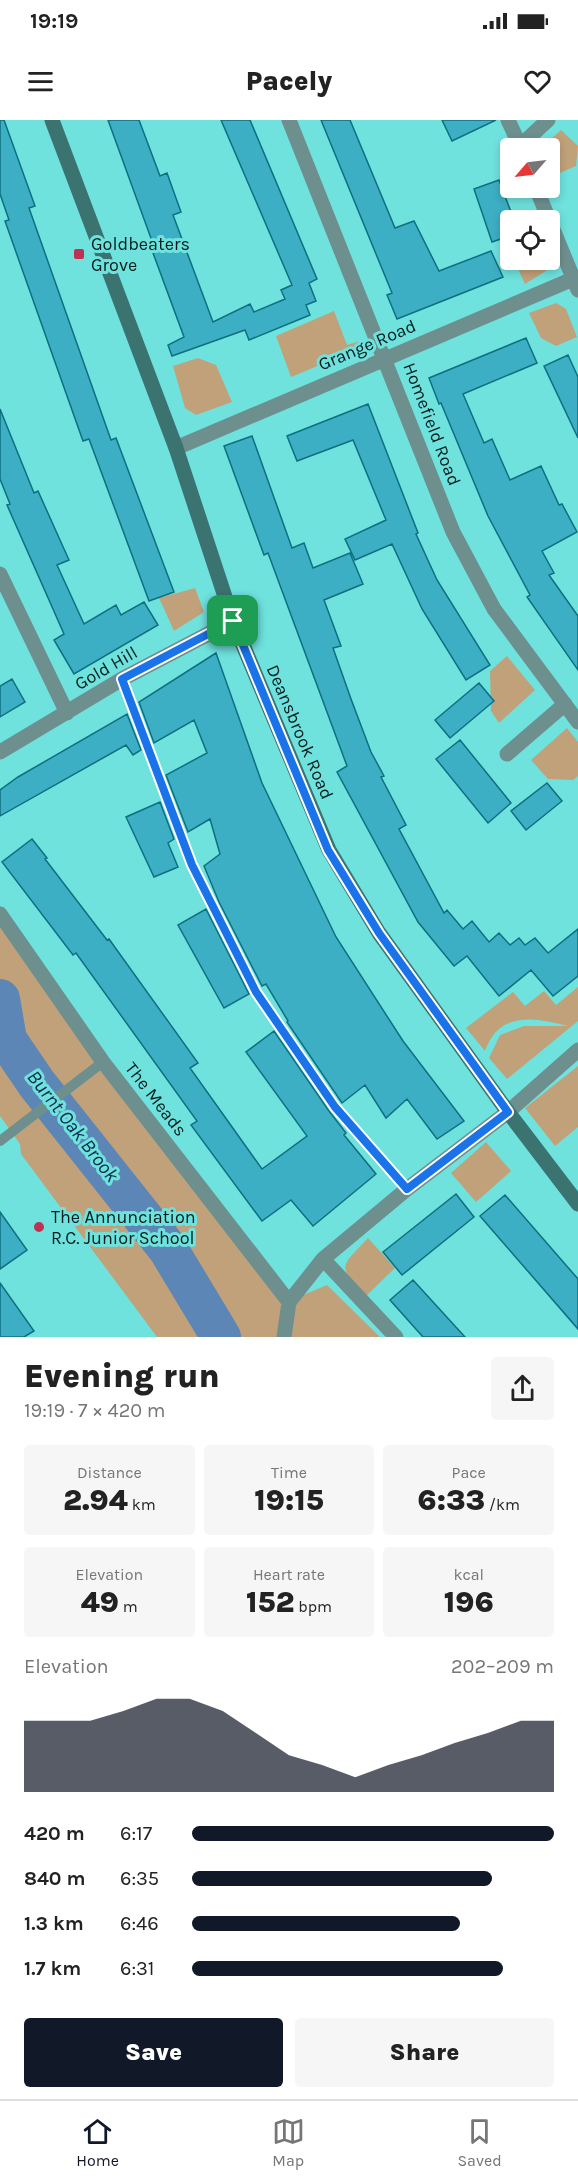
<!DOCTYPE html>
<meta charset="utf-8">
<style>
body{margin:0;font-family:Karla,sans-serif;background:#f6f6f6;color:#222;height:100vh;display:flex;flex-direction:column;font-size:22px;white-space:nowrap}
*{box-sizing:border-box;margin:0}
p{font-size:20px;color:#767676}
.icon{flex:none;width:33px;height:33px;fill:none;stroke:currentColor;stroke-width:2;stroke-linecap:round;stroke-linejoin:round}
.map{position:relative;height:1217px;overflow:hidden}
.details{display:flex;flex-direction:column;background:#fff;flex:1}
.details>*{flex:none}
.needle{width:39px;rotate:242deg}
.fabs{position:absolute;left:500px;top:18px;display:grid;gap:12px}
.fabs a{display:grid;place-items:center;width:60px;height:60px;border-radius:6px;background:#fff;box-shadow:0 3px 9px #0003;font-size:30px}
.pin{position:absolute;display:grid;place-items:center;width:51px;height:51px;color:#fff;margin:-26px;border-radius:12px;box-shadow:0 3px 9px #0006}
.round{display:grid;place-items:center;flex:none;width:63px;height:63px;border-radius:6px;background:#f6f6f6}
.head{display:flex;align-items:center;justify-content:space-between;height:102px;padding:0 24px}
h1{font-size:33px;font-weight:800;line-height:45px}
.figures{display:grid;grid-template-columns:repeat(3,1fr);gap:9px;height:102px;padding:6px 24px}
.figures div{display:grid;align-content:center;border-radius:6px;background:#f6f6f6;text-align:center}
.figures b{font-size:30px;font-weight:800}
.figures small{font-size:16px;font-weight:400}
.figures p{font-size:16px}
.chart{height:168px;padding:12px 24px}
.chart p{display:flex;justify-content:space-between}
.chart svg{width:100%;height:108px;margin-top:6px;fill:#111827;opacity:.7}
.primary-button{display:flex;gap:12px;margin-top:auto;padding:12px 24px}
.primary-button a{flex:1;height:69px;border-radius:6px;background:#111827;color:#fff;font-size:24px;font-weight:800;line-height:69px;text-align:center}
.primary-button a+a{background:#f6f6f6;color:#222}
ul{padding:0 24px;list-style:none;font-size:20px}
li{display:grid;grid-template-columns:96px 72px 1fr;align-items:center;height:45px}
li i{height:15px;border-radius:8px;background:#111827}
.status{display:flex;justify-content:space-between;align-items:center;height:42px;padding:0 30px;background:#fff;direction:ltr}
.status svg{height:16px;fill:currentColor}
header{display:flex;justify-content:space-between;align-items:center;height:78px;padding:0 24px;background:#fff;font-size:27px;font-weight:800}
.tabs{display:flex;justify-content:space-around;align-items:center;height:84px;border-top:2px solid #e0e0e0;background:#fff;font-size:16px;color:#767676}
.tabs a{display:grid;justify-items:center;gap:3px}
.tabs .current{color:#111827}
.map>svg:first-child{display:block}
</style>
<div class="status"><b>19:19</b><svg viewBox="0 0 49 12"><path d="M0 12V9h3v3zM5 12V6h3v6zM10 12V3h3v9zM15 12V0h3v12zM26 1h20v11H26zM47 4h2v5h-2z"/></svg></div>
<header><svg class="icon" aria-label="menu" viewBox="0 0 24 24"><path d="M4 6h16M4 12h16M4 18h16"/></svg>Pacely<svg class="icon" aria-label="heart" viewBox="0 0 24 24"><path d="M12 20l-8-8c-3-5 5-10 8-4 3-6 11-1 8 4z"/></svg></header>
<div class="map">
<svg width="578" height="1217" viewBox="0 0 578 1217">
<rect width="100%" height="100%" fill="#6fe2de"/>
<!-- green -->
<path fill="#c1a17a" d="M 561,10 L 578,26 L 576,46 L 555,55 L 549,43 L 549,28 L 546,28 L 547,23 Z
M 514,140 L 545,140 L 549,149 L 525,164 Z
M 556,183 L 566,189 L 577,217 L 556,226 L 541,218 L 529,193 Z
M 334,191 L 347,225 L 360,221 L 354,231 L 291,257 L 276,216 Z
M 198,238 L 216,245 L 232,282 L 196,295 L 185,288 L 173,246 Z
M 195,468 L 204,492 L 174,511 L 159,478 Z
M 507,536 L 535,570 L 499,603 L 491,591 L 490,551 Z
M 567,608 L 578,622 L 578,656 L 573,660 L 548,659 L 531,640 Z
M 0,794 L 289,1181 L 327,1165 L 380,1217 L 157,1217 L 21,1034 L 20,1024 L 0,996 Z
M 578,867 L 578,901 L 507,959 L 489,938 L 500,915 L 524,906 L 568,906 C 534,897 499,891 485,931 L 466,908 L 513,872 L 525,886 L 544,871 L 556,885 Z
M 578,946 L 578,1007 L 555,1026 L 525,988 Z
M 486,1022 L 511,1051 L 476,1082 L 451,1053 Z
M 368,1118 L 395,1148 L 364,1178 C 338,1144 339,1149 368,1118 Z"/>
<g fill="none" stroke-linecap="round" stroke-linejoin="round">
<!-- river -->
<path stroke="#5c86b6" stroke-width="40" d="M 0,879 L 7,920 L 37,964 L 168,1129 L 221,1217"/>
</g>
<!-- building -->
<path fill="#3cafc4" stroke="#0f6f7f" stroke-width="1.5" d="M 0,0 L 4,0 L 35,86 L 29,88 L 111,320 L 116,318 L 174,472 L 149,481 L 89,319 L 83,321 L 5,101 L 9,100 L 0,74 Z
M 108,0 L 139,0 L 160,56 L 167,53 L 181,92 L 173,95 L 213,202 L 250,184 L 254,192 L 285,179 L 281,170 L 292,165 L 221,0 L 250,0 L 317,159 L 309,163 L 316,181 L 306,185 L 310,195 L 249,220 L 245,210 L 172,236 L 168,225 L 184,217 L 153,133 L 156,132 Z
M 321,0 L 350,0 L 395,108 L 414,101 L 439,151 L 491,131 L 503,157 L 397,199 L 387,175 L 392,173 Z
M 442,0 L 496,0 L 452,21 Z
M 499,60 L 514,100 L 510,100 L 510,116 L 492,122 L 474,69 Z
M 526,218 L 537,243 L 463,274 L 484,323 L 492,319 L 510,360 L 541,346 L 559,385 L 562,384 L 577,412 L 542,431 L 554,453 L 549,455 L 578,496 L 578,550 L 527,477 L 530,475 L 488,396 L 441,283 L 439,284 L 429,258 Z
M 568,235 L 578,257 L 578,318 L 544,246 Z
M 368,284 L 418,413 L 416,414 L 437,460 L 490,545 L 466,560 L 422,489 L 392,424 L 355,440 L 345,419 L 386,400 L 353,320 L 297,341 L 287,316 Z
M 0,289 L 34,373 L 38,371 L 69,440 L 57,445 L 84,504 L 116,485 L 121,495 L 144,482 L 158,505 L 74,554 L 54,520 L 64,514 L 7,385 L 10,384 L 0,359 Z
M 252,316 L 292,428 L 304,423 L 313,448 L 350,433 L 363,464 L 324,480 L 341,526 L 333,528 L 351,579 L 371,632 L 384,656 L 381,657 L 406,705 L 399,709 L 444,793 L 447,790 L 463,809 L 472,801 L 489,822 L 499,813 L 510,825 L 519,818 L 525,825 L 535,818 L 548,833 L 578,809 L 578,856 L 553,876 L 531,850 L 499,876 L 467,836 L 454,846 L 418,802 L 337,652 L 347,646 L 268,433 L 264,435 L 224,326 Z
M 216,533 L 262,663 L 336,817 L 403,921 L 464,1001 L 437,1019 L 407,979 L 386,998 L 365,965 L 342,983 L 287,902 L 288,901 L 266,864 L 262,866 L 219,782 L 204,746 L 220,734 L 210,699 L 188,712 L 166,655 L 207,633 L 194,600 L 154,623 L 139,582 Z
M 12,559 L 25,582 L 0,597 L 0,566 Z
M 479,563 L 494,581 L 450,618 L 435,600 Z
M 127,594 L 141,630 L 133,635 L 126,625 L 0,696 L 0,670 L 18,657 Z
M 460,620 L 511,683 L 488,703 L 436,639 Z
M 547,663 L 562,681 L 526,710 L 511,691 Z
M 160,682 L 174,719 L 168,723 L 178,747 L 154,757 L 126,697 Z
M 32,719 L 47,738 L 45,739 L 107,820 L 109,819 L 198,943 L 190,948 L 262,1049 L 307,1016 L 246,932 L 274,911 L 329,991 L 346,1013 L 344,1015 L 376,1054 L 313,1106 L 291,1080 L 262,1101 L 191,1005 L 197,1001 L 76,833 L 73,835 L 2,742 Z
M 206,789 L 249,874 L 224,888 L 178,805 Z
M 456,1074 L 474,1097 L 402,1155 L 383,1132 Z
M 505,1075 L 578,1159 L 578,1209 L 480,1096 Z
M 0,1092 L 27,1130 L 0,1149 Z
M 413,1160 L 465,1217 L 423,1217 L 390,1180 Z
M 0,1163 L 34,1211 L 24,1217 L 0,1217 Z"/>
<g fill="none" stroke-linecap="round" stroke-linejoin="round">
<!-- lane -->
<path stroke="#6d908e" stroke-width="10" d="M 122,559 L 192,745 L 257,872 L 335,987 L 407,1069
M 0,1021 L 103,942"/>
<!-- street -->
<path stroke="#6d908e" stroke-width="15" d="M 289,0 L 453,412 L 494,489 L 578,602
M 508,0 L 521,28
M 520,26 L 548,0
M 536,68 L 578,170
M 176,328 L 573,159
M 0,454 L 67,593
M 0,632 L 122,559 L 233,501
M 507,634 L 565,584
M 0,794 L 103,942 L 289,1182
M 323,1139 L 396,1217
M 284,1217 L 289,1182 L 323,1139 L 407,1069 L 508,992 L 578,930"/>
<!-- secondary -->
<path stroke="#3b7371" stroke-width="15" d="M 52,0 L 176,328 L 233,501 L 329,730 L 379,813 L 508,992 L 578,1084"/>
</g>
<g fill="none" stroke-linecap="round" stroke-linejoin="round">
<!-- route casing -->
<g stroke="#fff" stroke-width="12">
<path id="route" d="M 233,501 L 328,730 L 379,813 L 508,992 L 407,1069 L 335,987 L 256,872 L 192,745 L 122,559 Z"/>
</g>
<!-- route -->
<use href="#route" stroke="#1a73e8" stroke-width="8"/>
</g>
<!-- markers -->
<g fill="#c03052" stroke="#6fe2de" stroke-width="2">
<rect x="73" y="128" width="12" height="12" rx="3"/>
<circle cx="39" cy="1107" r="6"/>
</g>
<g text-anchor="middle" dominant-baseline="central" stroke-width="6" stroke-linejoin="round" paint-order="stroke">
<!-- poi labels -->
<g font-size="18" fill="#051e1d" stroke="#6fe2de" text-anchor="start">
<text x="91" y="124">Goldbeaters<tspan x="91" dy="21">Grove</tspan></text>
<text x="51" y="1097">The Annunciation<tspan x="51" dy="21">R.C. Junior School</tspan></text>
</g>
<!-- street labels -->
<g font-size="18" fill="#051e1d" stroke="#6fe2de">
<text transform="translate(367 225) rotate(-23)">Grange Road</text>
<text transform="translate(432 304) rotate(69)">Homefield Road</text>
<text transform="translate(106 548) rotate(-30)">Gold Hill</text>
<text transform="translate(300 612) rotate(67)">Deansbrook Road</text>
<text transform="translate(156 979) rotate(52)">The Meads</text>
</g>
<!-- water labels -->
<g font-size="20" font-style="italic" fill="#0b2b4c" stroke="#6fe2de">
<text transform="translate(73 1006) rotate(52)">Burnt Oak Brook</text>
</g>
</g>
</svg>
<div class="fabs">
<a><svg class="needle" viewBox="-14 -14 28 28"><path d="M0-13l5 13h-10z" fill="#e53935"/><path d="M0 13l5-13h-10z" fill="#767676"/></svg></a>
<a><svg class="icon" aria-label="locate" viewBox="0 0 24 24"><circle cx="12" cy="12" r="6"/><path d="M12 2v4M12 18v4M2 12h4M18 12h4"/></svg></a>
</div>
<div class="pin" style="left:233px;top:501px;background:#1e9e55"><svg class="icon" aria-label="arrive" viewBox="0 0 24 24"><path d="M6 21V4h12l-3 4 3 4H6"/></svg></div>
</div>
<section class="details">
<div class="head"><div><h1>Evening run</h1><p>19:19 · 7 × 420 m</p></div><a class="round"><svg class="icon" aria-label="share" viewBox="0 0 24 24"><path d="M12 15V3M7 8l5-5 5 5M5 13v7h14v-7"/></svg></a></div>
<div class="figures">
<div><p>Distance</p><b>2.94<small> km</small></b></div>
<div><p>Time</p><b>19:15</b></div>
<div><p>Pace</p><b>6:33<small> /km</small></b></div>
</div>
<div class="figures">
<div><p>Elevation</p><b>49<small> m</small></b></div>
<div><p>Heart rate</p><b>152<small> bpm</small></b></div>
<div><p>kcal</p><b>196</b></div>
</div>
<div class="chart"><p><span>Elevation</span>202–209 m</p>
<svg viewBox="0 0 160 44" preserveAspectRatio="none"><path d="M0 44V15L10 15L20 15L30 11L40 6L50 6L60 11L70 20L80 29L90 33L100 38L110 33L120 29L130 24L140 20L150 15L160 15V44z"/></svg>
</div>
<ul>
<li><b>420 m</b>6:17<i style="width:100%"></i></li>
<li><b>840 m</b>6:35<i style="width:83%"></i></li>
<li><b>1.3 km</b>6:46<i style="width:74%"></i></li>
<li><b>1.7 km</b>6:31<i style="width:86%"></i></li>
</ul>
<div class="primary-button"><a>Save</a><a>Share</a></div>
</section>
<nav class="tabs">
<a class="current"><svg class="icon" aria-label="home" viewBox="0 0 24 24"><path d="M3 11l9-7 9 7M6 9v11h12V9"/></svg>Home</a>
<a><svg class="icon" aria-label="map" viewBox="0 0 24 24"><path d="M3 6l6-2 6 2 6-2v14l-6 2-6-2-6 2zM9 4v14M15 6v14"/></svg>Map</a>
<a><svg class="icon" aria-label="saved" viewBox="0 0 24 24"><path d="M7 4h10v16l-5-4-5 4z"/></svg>Saved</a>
</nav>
